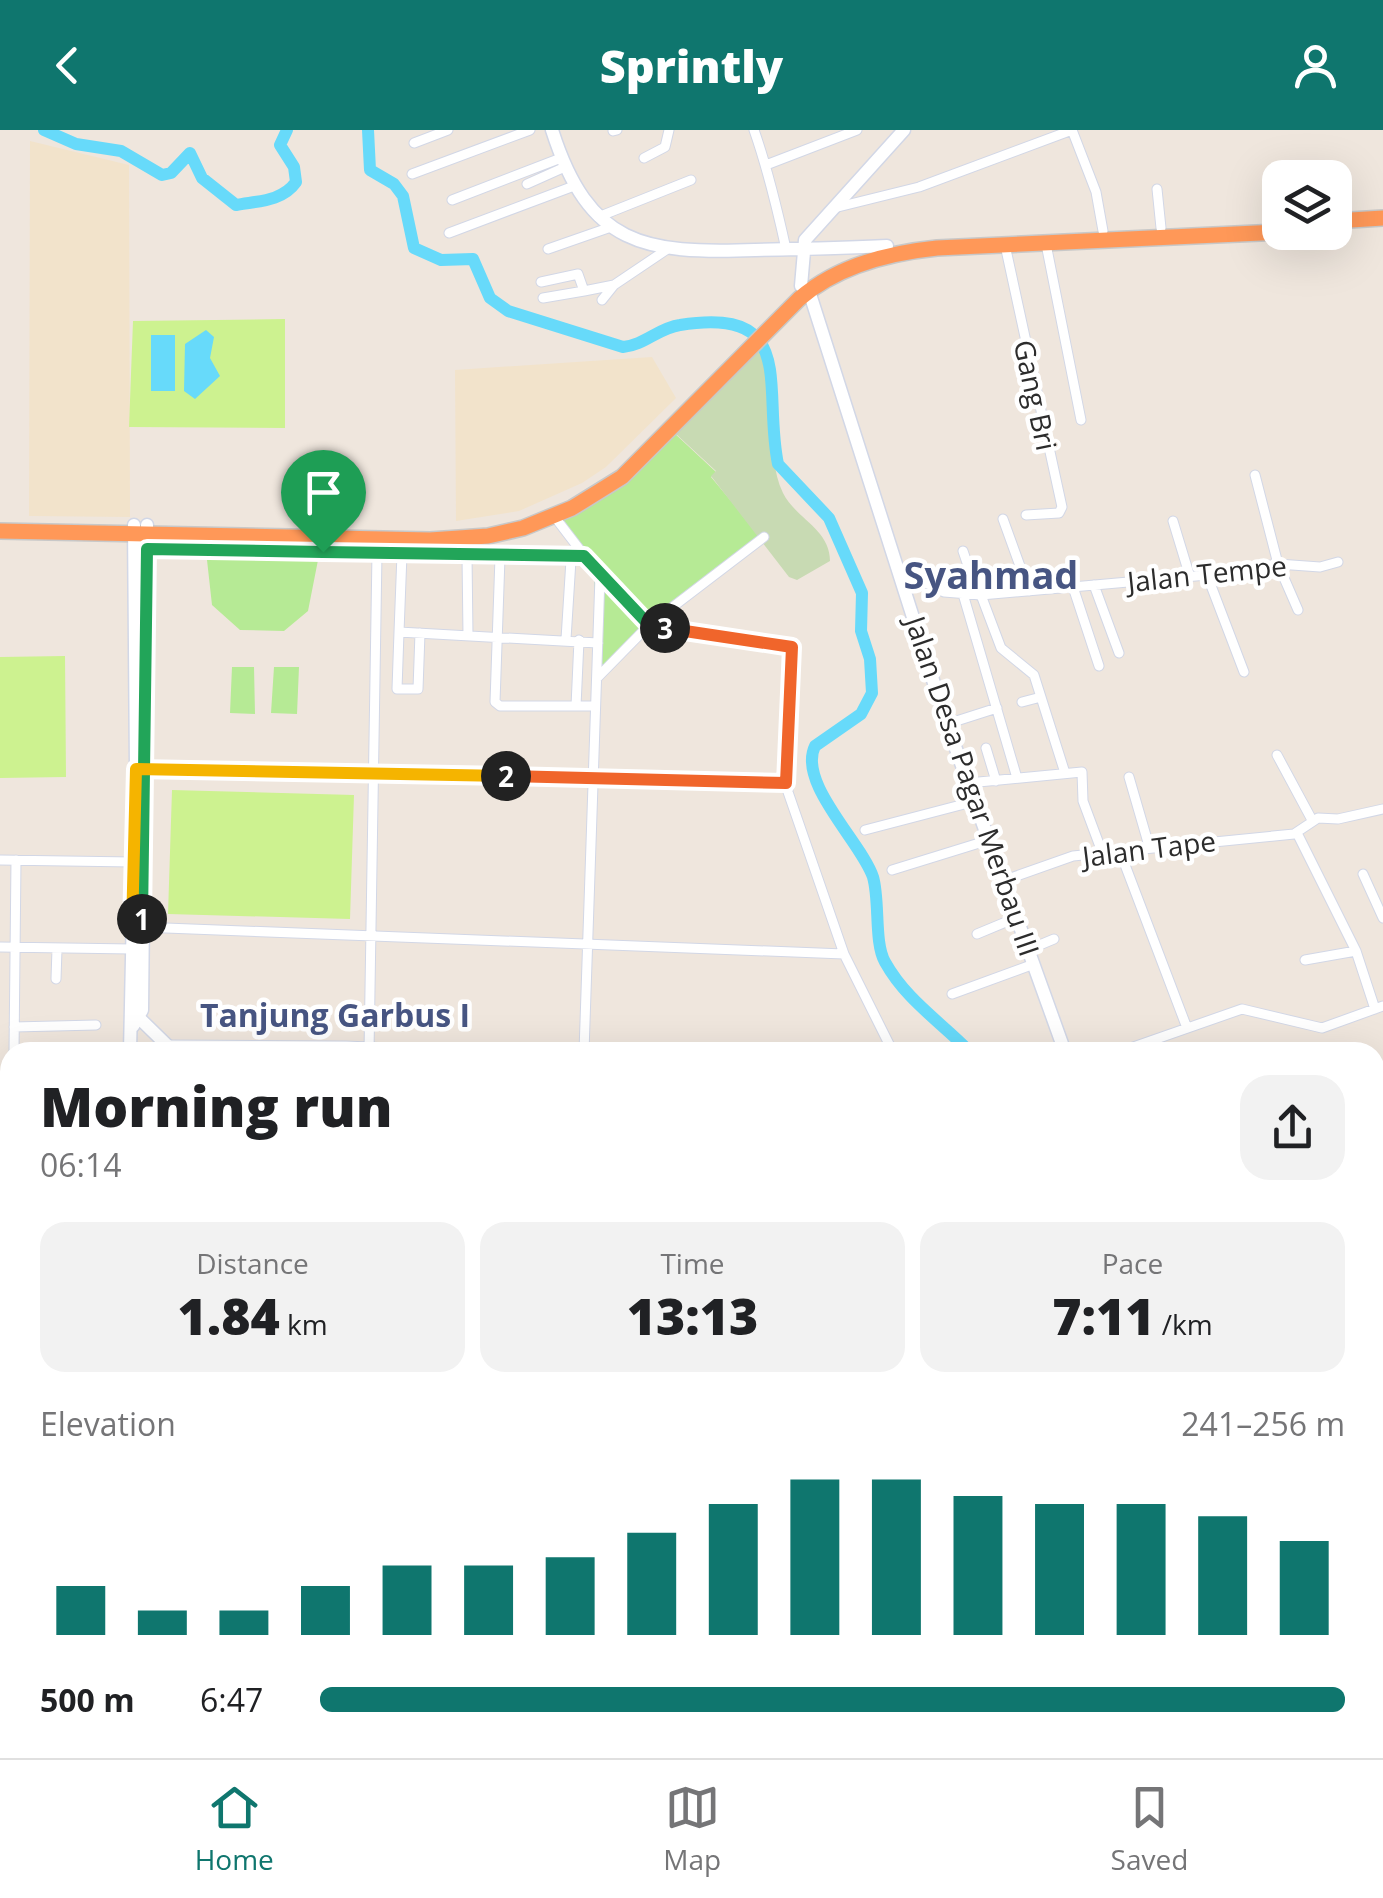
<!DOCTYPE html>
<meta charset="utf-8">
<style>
body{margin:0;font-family:"Open Sans",sans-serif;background:#f2f2f2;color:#202124;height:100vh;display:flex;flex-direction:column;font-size:38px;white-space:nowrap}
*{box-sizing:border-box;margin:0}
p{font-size:32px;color:#757577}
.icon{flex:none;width:55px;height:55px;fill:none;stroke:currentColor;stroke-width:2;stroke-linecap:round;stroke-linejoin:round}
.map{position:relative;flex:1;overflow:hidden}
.drawer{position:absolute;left:0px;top:912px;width:1385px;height:718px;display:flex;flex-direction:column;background:#fff;border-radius:30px 30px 0 0;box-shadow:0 10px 40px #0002}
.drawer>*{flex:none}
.fabs{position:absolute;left:1262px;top:30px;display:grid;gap:20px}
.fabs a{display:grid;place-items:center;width:90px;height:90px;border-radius:20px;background:#fff;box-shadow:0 10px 40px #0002;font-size:50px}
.pin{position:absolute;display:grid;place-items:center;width:85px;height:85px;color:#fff;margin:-102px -42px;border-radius:50% 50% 50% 0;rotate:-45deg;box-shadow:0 0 10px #0007}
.pin .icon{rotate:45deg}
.km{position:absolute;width:50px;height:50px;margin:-25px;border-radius:50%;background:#222;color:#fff;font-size:28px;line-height:50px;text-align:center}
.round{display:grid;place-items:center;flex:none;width:105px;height:105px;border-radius:30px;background:#f2f2f2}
.summary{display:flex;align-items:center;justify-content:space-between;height:170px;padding:0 40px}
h1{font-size:55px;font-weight:800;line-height:75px}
.stats{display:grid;grid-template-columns:repeat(3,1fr);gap:15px;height:170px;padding:10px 40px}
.stats div{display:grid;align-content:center;border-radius:25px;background:#f2f2f2;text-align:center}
.stats b{font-size:50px;font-weight:800}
.stats small{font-size:28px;font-weight:400}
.stats p{font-size:28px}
.chart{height:280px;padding:20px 40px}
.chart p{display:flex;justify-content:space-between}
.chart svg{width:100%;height:180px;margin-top:10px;stroke:#0f766e;stroke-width:6}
ul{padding:0 40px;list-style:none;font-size:32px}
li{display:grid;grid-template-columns:160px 120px 1fr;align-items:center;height:75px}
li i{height:25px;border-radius:12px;background:#0f766e}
header{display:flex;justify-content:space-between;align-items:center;height:130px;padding:0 40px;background:#0f766e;color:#fff;font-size:45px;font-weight:800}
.tab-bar{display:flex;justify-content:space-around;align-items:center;height:140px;border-top:2px solid #e0e0e0;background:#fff;font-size:28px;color:#757577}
.tab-bar a{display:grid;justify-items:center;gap:5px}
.tab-bar .selected{color:#0f766e}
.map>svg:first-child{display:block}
</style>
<header><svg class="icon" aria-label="back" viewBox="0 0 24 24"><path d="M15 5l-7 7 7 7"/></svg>Sprintly<svg class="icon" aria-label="person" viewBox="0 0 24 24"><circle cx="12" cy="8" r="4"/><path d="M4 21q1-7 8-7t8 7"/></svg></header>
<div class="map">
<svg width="1383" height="1628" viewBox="0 0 1383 1628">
<rect width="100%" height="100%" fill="#efe6dd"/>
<!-- education -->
<path fill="#f2e3cb" d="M 30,11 L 129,35 L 130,387 L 29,386 Z
M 652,227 L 676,268 L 606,337 L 582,353 L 519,381 L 456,391 L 455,240 Z"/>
<!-- green -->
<path fill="#b6ea95" d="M 672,301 L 716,342 L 711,347 L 761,407 L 650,492 L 596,546 L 594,435 L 558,387 Z
M 206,421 L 319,425 L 308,481 L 284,501 L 240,500 L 212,475 Z
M 232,537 L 254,537 L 255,584 L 230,583 Z
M 274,537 L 299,537 L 297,584 L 271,583 Z
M 881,1620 L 1035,1620 L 1043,1628 L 873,1628 Z"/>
<!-- cemetery -->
<path fill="#c8dab3" d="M 758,219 C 784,259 762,319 783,363 C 796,389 830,399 830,431 L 797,450 L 789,447 L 711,346 L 716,341 L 676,304 Z"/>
<!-- pitch -->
<path fill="#cdf290" d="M 285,189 L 285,298 L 129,297 L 133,191 Z
M 65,526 L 66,647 L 0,648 L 0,527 Z
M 172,660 L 354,665 L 350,789 L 168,784 Z"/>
<!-- water -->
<path fill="#67dafa" d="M 206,200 L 214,207 L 210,228 L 220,246 L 195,269 L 184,261 L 185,214 Z
M 151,205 L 175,205 L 175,261 L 151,261 Z"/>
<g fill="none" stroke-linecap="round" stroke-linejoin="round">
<!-- river -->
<path stroke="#67dafa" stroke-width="12" d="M 44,0 L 76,14 L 121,21 L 162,45 L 171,43 L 190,23 L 202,48 L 236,75 C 256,71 282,72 296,52 L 294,37 L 280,15 L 287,0
M 368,0 L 370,40 L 394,54 L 403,66 L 414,118 L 441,130 L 473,129 L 490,168 L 508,181 L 623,217 C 645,215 658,198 680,195 C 799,176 762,257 778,334 L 829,388 L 862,463 L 861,501 L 870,529 L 872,563 L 861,584 L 815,616 C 797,653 862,713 873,747 C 880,771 874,813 885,832 C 906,870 941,892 970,922
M 1366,1620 L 1366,1628"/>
<!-- street casing -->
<g stroke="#d2d7e6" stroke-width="11">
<path id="street" d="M 754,0 C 768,40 777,78 786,119
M 1072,0 L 1096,62 L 1103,101
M 613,1 L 617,0
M 414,13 L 448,0
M 644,28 L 665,17 L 669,0
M 766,35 L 857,0
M 412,44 L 530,0
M 527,54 L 565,37
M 1157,59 L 1161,98
M 452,70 L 561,28
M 834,78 L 919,57 L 1072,0
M 598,87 L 691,50
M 449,103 L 574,56
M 1046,114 L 1081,290
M 1005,115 L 1062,377 L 1059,383 L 1026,385
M 548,119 L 611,97
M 541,152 L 578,144 L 584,161 L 614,155
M 543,168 L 584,161
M 602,170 L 614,155 L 666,120
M 1255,345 L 1278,434 L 1298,480
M 554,386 L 600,446 L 649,495 L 792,517 L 788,662 L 844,824 L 893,922
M 1003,389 L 1029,461
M 1173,391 L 1190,447
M 147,419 L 571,430 L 566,509
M 963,421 L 978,465
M 467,426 L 468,505
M 500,427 L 495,572 L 500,576 L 594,576
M 900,440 L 944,462 L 981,465 L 1207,445 L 1278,434 L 1320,437 L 1338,432
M 1207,445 L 1244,542
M 1094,455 L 1119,523
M 1073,457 L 1099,536
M 963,464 L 1017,648
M 981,465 L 1001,518 L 1034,545 L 1065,643
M 399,502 L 402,424
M 420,503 L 418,559 L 397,559 L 399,502 L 598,513
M 597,548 L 649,495 L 764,407
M 1022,572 L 1041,567
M 576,576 L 579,510
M 947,594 L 997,578
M 986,618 L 996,651
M 1277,625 L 1312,690
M 139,639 L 786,653
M 1129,647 L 1149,716
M 968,653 L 1082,642 L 1083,671 L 1102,722
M 865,700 L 976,671
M 1297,703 L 1356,821 L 1375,879
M 1119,719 L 1187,898
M 0,730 L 133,732
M 892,740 L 989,710
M 1363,744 L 1383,788
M 1005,750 L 1073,726 L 1294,704 L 1318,688 L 1338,689 L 1383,679
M 140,797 L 844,824
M 977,804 L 1018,787
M 0,817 L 132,819
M 1030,819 L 1054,809
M 1305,830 L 1356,821
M 56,849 L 57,819
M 952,864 L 1034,834
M 14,897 L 96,895
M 168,915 L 346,916 L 477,922
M 14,922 L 16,730
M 369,922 L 377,423
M 584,922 L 600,446
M 1119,922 L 1242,879 L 1322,898 L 1383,876
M 0,952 L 10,952
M 0,1002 L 10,1002
M 0,1105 L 10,1105
M 1382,1157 L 1383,1169
M 0,1161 L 10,1161
M 10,1194 L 10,1536
M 1375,1205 L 1383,1199
M 1375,1346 L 1383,1386
M 1375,1406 L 1383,1395
M 1375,1553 L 1383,1561
M 1202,1620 L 1210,1628"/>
</g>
<!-- secondary casing -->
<g stroke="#d2d7e6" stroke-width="15">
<path id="secondary" d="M 552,0 C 589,116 644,124 755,120 C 799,119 843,118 887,116
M 801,156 L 805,110 L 904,0
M 809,161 L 947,594 L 1065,922
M 136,885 L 174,922
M 133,896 L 142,880 L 147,395
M 130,922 L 136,639 L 134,395
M 1375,1443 L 1383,1450
M 1375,1541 L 1383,1533
M 852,1620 L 860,1628
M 121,1628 L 121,1620
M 1290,1628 L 1299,1620"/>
</g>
<!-- highway casing -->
<g stroke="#c8c8c8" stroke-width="18">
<path id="highway" d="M 1335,99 L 1335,91 L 1383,88
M 0,401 L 430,410 L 488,406 L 523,398 L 572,378 L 622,347 L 799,169 C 837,136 887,123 937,118 L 1280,102"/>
</g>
<!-- street -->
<use href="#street" stroke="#fff" stroke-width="9"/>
<!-- secondary -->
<use href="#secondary" stroke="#fff" stroke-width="12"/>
<!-- highway -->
<use href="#highway" stroke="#ff9858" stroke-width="15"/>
</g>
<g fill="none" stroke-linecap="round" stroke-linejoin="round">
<!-- split-1 casing -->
<g stroke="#fff" stroke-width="20">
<path id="split-1" d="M 142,789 L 147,419 L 323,422"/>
</g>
<!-- split-2 casing -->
<g stroke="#fff" stroke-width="20">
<path id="split-2" d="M 142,789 L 142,798 L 132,798 L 136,639 L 506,646"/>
</g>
<!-- split-3 casing -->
<g stroke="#fff" stroke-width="20">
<path id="split-3" d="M 506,646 L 786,653 L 792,517 L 665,498"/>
</g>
<!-- split-4 casing -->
<g stroke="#fff" stroke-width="20">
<path id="split-4" d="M 323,422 L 584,426 L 649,495 L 665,498"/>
</g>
<!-- split-1 -->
<use href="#split-1" stroke="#22a559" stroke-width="12"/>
<!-- split-2 -->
<use href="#split-2" stroke="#f5b400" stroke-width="12"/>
<!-- split-3 -->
<use href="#split-3" stroke="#f0652b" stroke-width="12"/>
<!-- split-4 -->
<use href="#split-4" stroke="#22a559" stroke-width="12"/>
</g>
<g text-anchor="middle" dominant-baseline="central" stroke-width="9" stroke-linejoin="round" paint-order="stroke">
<!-- street labels -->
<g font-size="28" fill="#2c2c2c" stroke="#fff">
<text transform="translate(1036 265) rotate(78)">Gang Bri</text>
<text transform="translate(1207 443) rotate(-6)">Jalan Tempe</text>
<text transform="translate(973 656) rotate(71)">Jalan Desa Pagar Merbau III</text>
<text transform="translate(1149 718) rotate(-7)">Jalan Tape</text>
</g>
<!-- quarter labels -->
<g font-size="32" font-weight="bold" fill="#475582" stroke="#fff">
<text x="335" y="884">Tanjung Garbus I</text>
</g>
<!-- district labels -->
<g font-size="38" font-weight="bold" fill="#475582" stroke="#fff">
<text x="991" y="444">Syahmad</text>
</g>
</g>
</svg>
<div class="fabs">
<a><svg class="icon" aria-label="layers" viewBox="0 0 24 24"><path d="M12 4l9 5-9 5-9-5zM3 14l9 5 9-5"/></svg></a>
</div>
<div class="pin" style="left:323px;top:422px;background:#1e9e55"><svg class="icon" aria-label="arrive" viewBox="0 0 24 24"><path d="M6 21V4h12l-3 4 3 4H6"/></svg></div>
<b class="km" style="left:142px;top:789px">1</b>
<b class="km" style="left:506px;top:646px">2</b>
<b class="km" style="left:665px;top:498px">3</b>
<section class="drawer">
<div class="summary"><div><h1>Morning run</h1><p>06:14</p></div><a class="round"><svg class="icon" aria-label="share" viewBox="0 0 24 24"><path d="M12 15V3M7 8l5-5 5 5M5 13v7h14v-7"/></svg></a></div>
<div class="stats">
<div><p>Distance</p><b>1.84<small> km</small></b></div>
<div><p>Time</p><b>13:13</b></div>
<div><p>Pace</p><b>7:11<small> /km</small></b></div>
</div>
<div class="chart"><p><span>Elevation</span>241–256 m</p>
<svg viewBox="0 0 160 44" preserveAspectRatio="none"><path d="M5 44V32M15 44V38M25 44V38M35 44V32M45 44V27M55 44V27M65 44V25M75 44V19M85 44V12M95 44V6M105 44V6M115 44V10M125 44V12M135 44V12M145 44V15M155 44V21"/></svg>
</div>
<ul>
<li><b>500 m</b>6:47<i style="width:100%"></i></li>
</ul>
</section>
</div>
<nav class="tab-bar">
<a class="selected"><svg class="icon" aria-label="home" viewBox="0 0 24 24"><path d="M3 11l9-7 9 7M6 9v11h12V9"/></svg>Home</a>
<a><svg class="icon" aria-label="map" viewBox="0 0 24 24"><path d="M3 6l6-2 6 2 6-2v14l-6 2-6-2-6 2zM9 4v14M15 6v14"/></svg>Map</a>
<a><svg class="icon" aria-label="saved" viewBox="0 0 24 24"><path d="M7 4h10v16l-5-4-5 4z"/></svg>Saved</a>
</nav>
